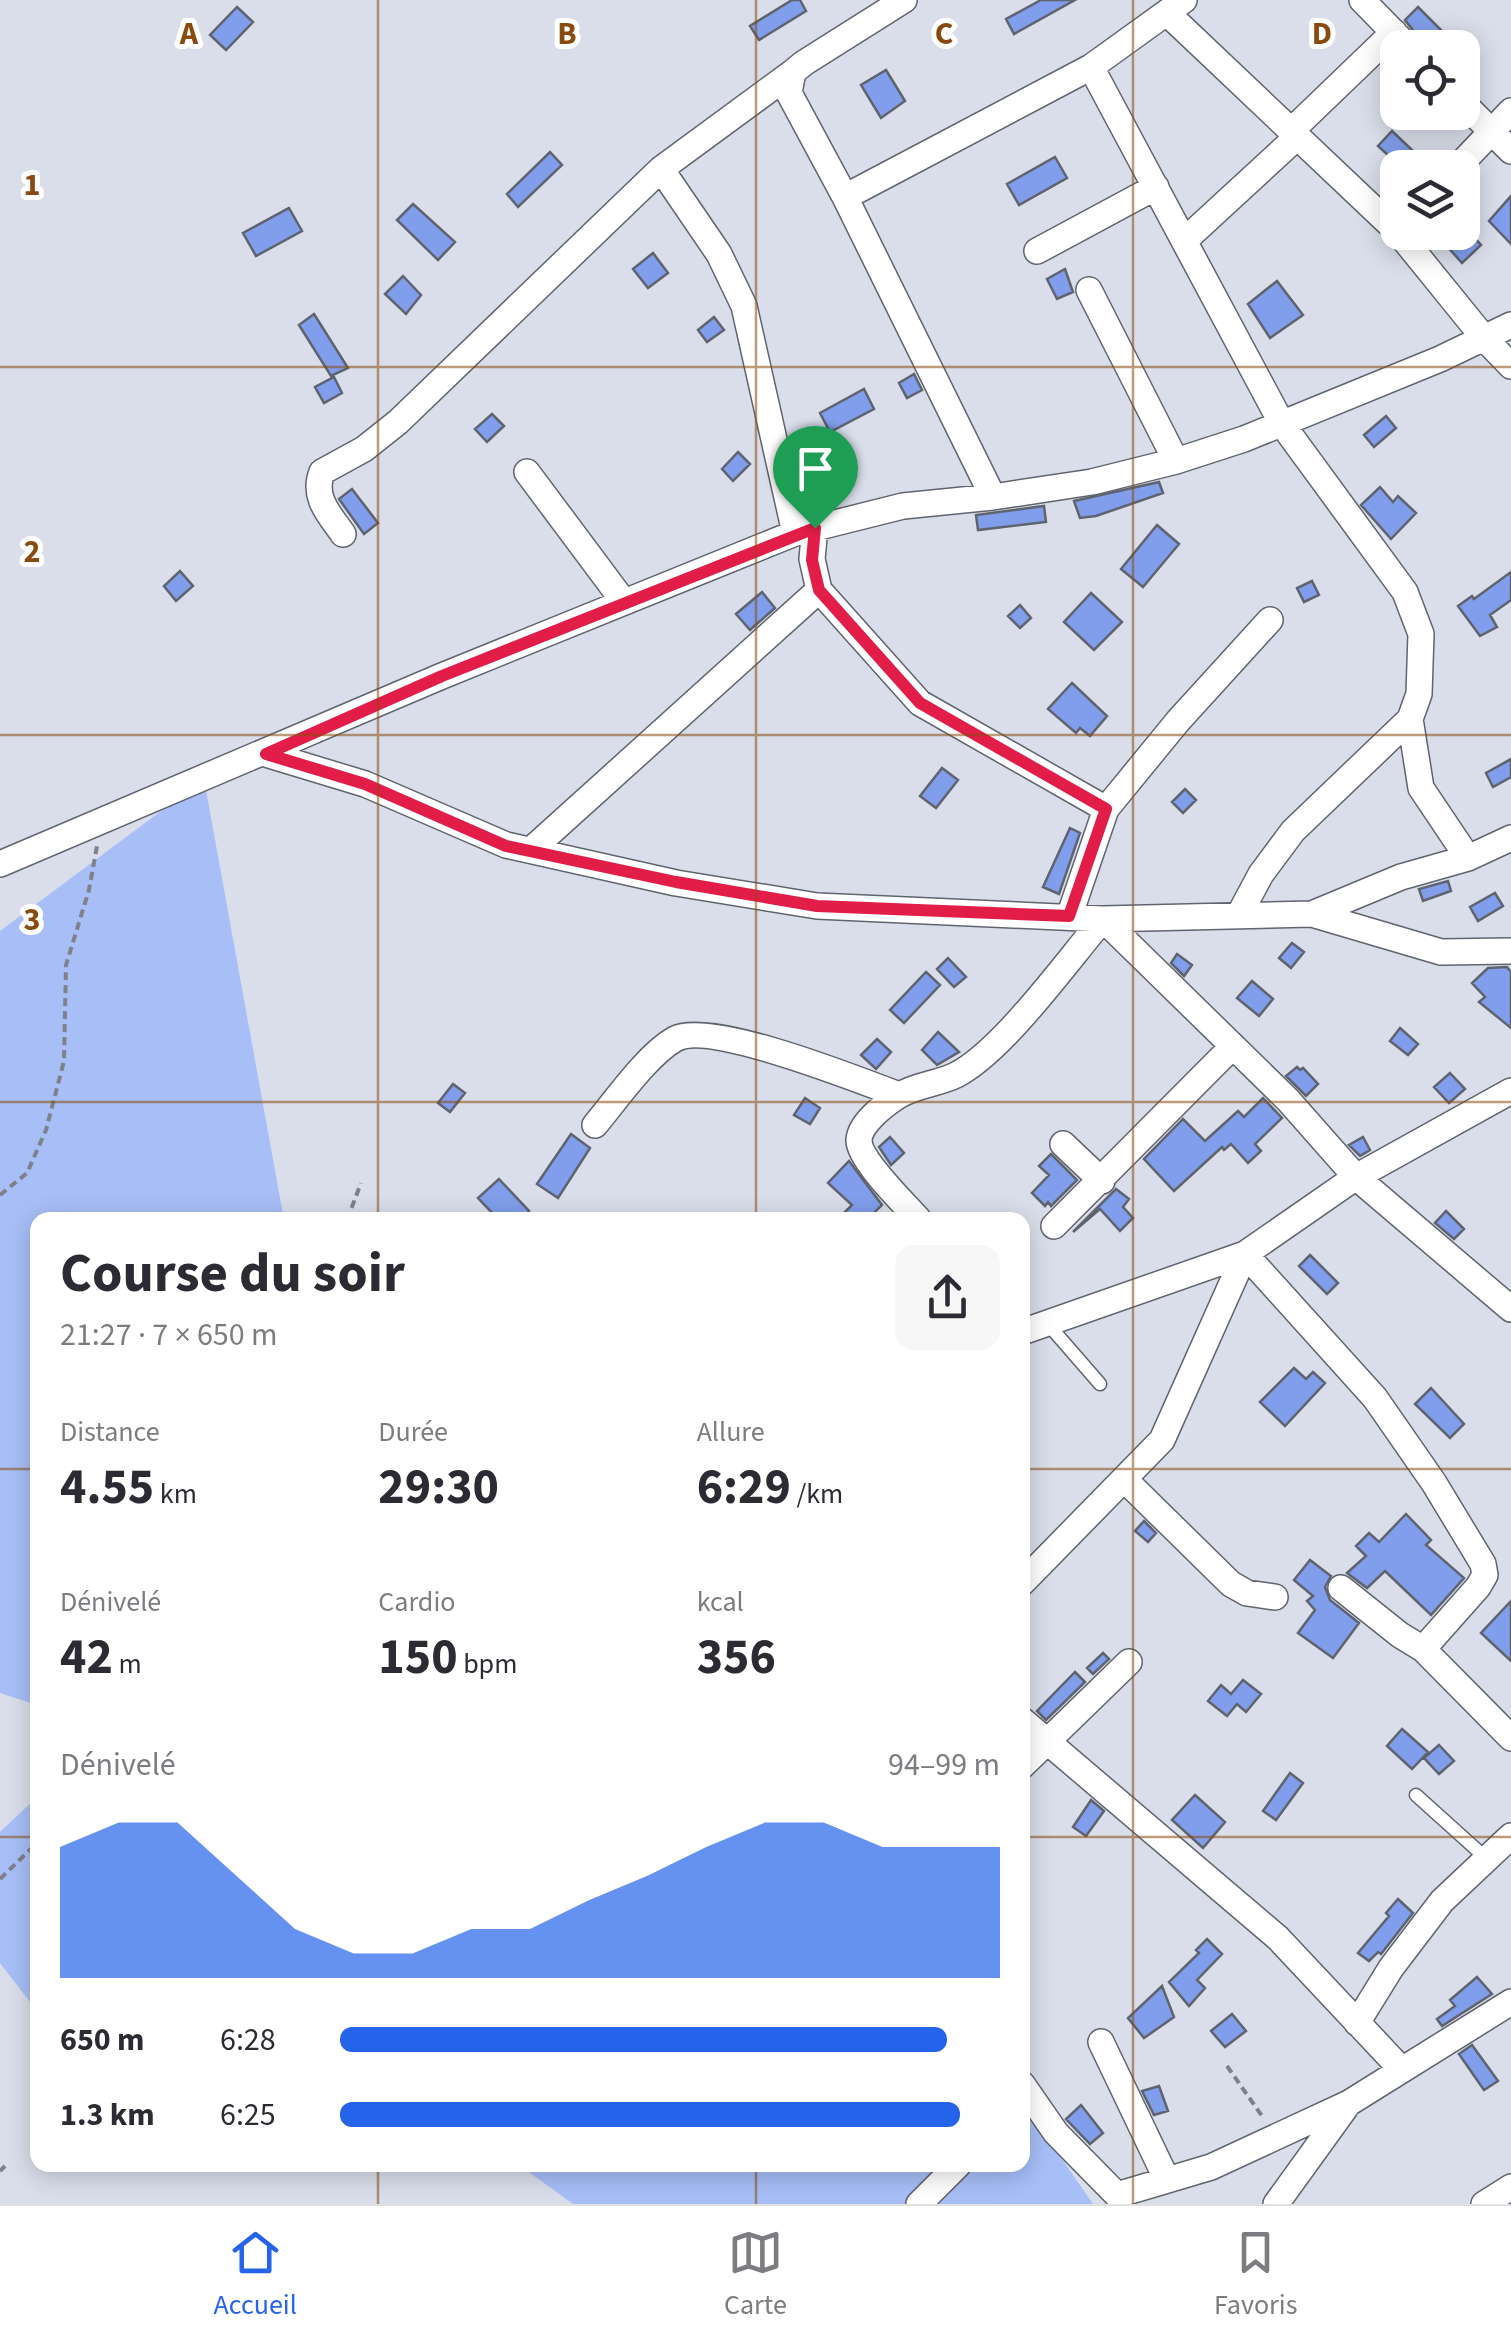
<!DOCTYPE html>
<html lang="fr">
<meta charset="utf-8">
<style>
body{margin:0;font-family:"Source Sans 3",sans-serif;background:#f7f7f7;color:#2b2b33;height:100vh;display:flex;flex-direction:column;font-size:38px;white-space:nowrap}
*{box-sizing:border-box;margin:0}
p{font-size:32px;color:#7c7c81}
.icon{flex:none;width:55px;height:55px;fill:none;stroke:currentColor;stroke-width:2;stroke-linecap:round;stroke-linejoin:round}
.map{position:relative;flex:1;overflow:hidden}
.panel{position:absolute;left:30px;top:1212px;width:1000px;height:960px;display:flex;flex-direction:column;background:#fff;border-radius:20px;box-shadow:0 5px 25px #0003}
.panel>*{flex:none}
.tools{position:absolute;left:1380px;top:30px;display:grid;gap:20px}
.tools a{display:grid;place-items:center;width:100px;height:100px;border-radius:20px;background:#fff;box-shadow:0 5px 25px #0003;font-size:50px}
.pin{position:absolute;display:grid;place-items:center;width:85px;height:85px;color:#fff;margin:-102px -42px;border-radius:50% 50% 50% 0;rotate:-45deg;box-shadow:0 0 10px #0007}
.pin .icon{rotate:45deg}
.round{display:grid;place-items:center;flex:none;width:105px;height:105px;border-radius:20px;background:#f7f7f7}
.headline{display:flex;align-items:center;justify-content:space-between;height:170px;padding:0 30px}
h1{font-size:55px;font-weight:700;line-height:75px}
.figures{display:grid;grid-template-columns:repeat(3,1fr);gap:15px;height:170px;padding:10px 30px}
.figures div{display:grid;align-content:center}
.figures b{font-size:50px;font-weight:700}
.figures small{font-size:28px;font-weight:400}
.figures p{font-size:28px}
.chart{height:280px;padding:20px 30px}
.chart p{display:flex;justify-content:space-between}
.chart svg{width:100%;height:180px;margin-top:10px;fill:#2563eb;opacity:.7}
ul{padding:0 30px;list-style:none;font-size:32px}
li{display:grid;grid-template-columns:160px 120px 1fr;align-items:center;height:75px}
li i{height:25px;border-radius:12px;background:#2563eb}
.menu{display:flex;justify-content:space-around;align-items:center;height:140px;border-top:2px solid #e1e1e2;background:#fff;font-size:28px;color:#7c7c81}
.menu a{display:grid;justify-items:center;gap:5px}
.menu .active{color:#2563eb}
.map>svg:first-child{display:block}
</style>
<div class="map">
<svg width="1511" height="2204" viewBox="0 0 1511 2204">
<rect width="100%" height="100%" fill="#d9deea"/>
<!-- green -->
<path fill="#a7bef7" d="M 204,779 L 284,1220 L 38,1220 L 37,1705 L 0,1693 L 0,931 Z
M 37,1797 L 37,2011 L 0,1963 L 0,1832 Z
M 1023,2103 L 1093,2204 L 573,2204 L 519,2165 L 1022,2165 Z"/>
<!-- building -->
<path fill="#809eeb" stroke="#5f636e" stroke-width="2.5" d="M 792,0 L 800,0 L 806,11 L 759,40 L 750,26 Z
M 1041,0 L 1075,0 L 1014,34 L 1006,19 Z
M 237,7 L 253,22 L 226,50 L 210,35 Z
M 1418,7 L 1448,37 L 1436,48 L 1427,48 L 1405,20 Z
M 886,70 L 905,101 L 881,118 L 861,85 Z
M 1392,131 L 1431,168 L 1402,168 L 1378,146 Z
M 550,152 L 562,165 L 518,207 L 507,194 Z
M 1055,157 L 1067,178 L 1019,205 L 1007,184 Z
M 1511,196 L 1511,244 L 1489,221 Z
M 413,204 L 455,242 L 438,260 L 397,220 Z
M 289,208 L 302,231 L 256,256 L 243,233 Z
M 1463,225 L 1481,245 L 1462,263 L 1444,243 L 1455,232 L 1462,232 Z
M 653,253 L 668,273 L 648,288 L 633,269 Z
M 1065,269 L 1073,292 L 1057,299 L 1047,279 Z
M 403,276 L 421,295 L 406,314 L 385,294 Z
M 1277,281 L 1303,315 L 1270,338 L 1248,304 Z
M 314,314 L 348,368 L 331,376 L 299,325 Z
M 714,317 L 724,330 L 707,342 L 698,330 Z
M 914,374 L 922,390 L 907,398 L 899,383 Z
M 334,377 L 342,393 L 324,403 L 315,387 Z
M 864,389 L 874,409 L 830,432 L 820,413 Z
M 492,414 L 504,426 L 487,442 L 475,429 Z
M 1386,416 L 1396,428 L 1374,447 L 1364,435 Z
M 738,452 L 750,464 L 733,481 L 722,469 Z
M 1159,482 L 1163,493 L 1096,516 L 1080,518 L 1074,501 Z
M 1380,487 L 1393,502 L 1398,496 L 1416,513 L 1391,539 L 1361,505 Z
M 352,489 L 378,523 L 364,534 L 339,499 Z
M 1044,506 L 1046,522 L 978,530 L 976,515 Z
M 1157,525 L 1179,544 L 1143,587 L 1121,569 Z
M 180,571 L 193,586 L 176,601 L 164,586 Z
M 1511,572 L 1511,600 L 1490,615 L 1497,627 L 1480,636 L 1458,606 L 1472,596 L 1474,599 Z
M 1312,581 L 1319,595 L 1304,602 L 1297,588 Z
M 762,592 L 775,608 L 750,630 L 736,614 Z
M 1091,593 L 1122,622 L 1094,650 L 1064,622 Z
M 1020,605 L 1031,618 L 1020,628 L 1008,616 Z
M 1072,683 L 1107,716 L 1090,736 L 1080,728 L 1076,733 L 1048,709 Z
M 1511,759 L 1511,777 L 1493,787 L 1486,773 Z
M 942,768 L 958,780 L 936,808 L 920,796 Z
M 1185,789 L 1196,800 L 1183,813 L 1172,802 Z
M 1070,828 L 1080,833 L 1059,894 L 1043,887 Z
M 1448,881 L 1451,891 L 1423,901 L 1419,889 Z
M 1495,893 L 1503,906 L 1478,921 L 1470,907 Z
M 1292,943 L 1304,952 L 1291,968 L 1279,958 Z
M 1177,954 L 1192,965 L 1184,976 L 1171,963 Z
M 948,958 L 966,977 L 954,987 L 937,969 Z
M 1507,967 L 1511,972 L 1511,1028 L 1479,1002 L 1485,997 L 1472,983 L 1488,968 Z
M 926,972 L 940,985 L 904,1023 L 890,1010 Z
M 1252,981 L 1273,999 L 1259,1016 L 1237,998 Z
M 1400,1028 L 1418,1044 L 1408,1055 L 1390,1041 Z
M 938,1032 L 959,1052 L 937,1065 L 922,1050 Z
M 877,1039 L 891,1052 L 876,1069 L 861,1055 Z
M 1297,1067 L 1300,1070 L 1303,1068 L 1318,1084 L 1306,1096 L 1286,1076 Z
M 1450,1073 L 1465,1089 L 1449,1103 L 1434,1087 Z
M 453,1084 L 465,1093 L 450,1112 L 438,1103 Z
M 805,1098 L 820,1108 L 810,1124 L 794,1115 Z
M 1263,1098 L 1282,1118 L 1255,1144 L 1261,1151 L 1248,1163 L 1231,1144 L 1224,1150 L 1222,1147 L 1174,1191 L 1144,1159 L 1183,1119 L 1205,1141 L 1238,1111 L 1244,1117 Z
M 571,1134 L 590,1148 L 558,1198 L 537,1184 Z
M 890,1137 L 904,1153 L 891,1165 L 879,1147 Z
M 1363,1137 L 1370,1150 L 1360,1156 L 1349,1145 Z
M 1051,1154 L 1077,1180 L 1051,1206 L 1048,1202 L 1045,1206 L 1032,1193 L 1049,1175 L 1039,1166 Z
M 849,1161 L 882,1205 L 867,1220 L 837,1220 L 852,1205 L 828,1183 Z
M 499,1179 L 529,1211 L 523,1220 L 499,1220 L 478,1198 Z
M 1116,1189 L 1129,1199 L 1123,1207 L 1133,1218 L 1120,1231 L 1100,1209 L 1073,1232 Z
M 1446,1211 L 1464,1229 L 1454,1239 L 1435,1223 Z
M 1310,1255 L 1338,1283 L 1327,1294 L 1299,1266 Z
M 1294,1368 L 1306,1379 L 1313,1372 L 1325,1383 L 1285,1426 L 1260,1402 Z
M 1431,1388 L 1464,1424 L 1450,1438 L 1415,1404 Z
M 1406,1514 L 1431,1540 L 1426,1545 L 1464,1578 L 1431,1615 L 1385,1571 L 1367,1588 L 1347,1573 L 1366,1556 L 1356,1546 L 1369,1533 L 1379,1542 Z
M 1144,1521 L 1156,1533 L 1148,1542 L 1135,1531 Z
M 1310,1560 L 1331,1576 L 1325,1587 L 1330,1600 L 1359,1623 L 1333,1658 L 1298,1633 L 1315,1610 L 1307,1601 L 1313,1596 L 1294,1580 Z
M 1511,1601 L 1511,1661 L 1481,1633 Z
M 1103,1653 L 1109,1659 L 1093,1674 L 1087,1668 Z
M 1075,1672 L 1085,1682 L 1046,1720 L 1037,1711 Z
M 1243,1680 L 1261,1694 L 1246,1712 L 1237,1704 L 1227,1716 L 1208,1701 L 1221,1685 L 1231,1694 Z
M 1402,1729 L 1428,1752 L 1412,1769 L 1387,1746 Z
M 1439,1745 L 1454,1761 L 1439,1774 L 1424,1758 Z
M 1290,1773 L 1303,1783 L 1276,1820 L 1263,1811 Z
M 1195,1795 L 1225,1822 L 1203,1848 L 1172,1820 Z
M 1091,1800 L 1104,1811 L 1086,1836 L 1073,1827 Z
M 1398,1899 L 1413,1913 L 1381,1954 L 1378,1952 L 1369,1961 L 1358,1953 L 1389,1916 L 1386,1913 Z
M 1207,1939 L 1222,1954 L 1197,1980 L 1205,1988 L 1189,2006 L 1169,1982 L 1199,1953 L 1196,1950 Z
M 1477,1977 L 1492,1994 L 1442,2026 L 1437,2019 L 1455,2006 L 1450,2000 Z
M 1162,1986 L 1174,2017 L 1144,2038 L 1128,2018 Z
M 1232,2014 L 1246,2031 L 1225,2047 L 1211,2031 Z
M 1472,2045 L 1498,2081 L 1484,2090 L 1459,2054 Z
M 1159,2086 L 1168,2111 L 1154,2115 L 1142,2091 Z
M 1081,2105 L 1103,2133 L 1090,2144 L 1066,2119 Z"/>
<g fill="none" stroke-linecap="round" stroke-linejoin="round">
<!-- service casing -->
<g stroke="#5f646e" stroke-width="15">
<path id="service" d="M 1047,1323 L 1100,1384
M 1416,1795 L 1487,1859"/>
</g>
<!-- minor casing -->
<g stroke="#5f646e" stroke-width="28">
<path id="minor" d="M 904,0 L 804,63 L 793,72 L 789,93 L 845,197 L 993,497
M 1362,0 L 1409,48
M 1168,14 L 1398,232
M 1091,67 L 1282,424 L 1405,592 L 1421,634 L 1419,694 L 1410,719 L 1293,831 L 1261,874 L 1239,915
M 1462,102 L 1511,151
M 1291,131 L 1394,32
M 1457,168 L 1511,111
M 661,169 L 719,254 L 744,306 L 795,533
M 845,197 L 1091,67 L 1184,0
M 1398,232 L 1484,338 L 1511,366
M 1184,241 L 1298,136
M 1037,251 L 1156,187
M 1089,290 L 1176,461
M 527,472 L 624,602
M 815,527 L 812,559 L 819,590 L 920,703 L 1106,809
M 343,534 C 329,514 312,497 322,472 L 364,449 L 398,422 L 661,169 L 793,72
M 1410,719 L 1421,788 L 1468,858
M 266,754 L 365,784 L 506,845 L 676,883 L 817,906 L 1103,919 L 1288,1100 L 1356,1177 L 1245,1254 L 1375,1398 L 1434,1483 L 1483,1564 L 1485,1575 L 1478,1587 L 1423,1649 L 1511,1738
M 531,850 L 819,590
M 0,864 L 442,676 L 795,533 L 903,506 L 993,497 L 1092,482 L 1176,461 L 1244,439 L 1440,359 L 1511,325
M 1312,914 L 1401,877 L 1468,858 L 1511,838
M 1069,917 L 1106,809 L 1178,721 L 1270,620
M 1511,1091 L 1356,1177 L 1511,1309
M 595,1125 C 616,1100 647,1055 675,1039 C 709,1020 859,1080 899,1095
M 1063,1144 L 1102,1181
M 919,1220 C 905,1204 860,1161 859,1141 C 859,1124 884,1105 898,1096 C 915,1085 938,1084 956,1075 C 1003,1051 1067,961 1103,919 L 1312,914 L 1441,952 L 1511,951
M 1054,1226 L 1233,1046
M 1022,1332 L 1245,1254 L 1162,1440 L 1022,1583
M 1124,1479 L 1231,1584 L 1247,1593 L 1275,1597
M 1341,1588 L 1400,1635 L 1423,1649
M 1022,1720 L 1278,1938 L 1402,2070
M 1022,1766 L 1129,1662
M 1357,2023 L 1391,1968 L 1442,1901 L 1511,1836
M 1101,2042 L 1167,2180
M 1022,2084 L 1056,2133 L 1117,2195 L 1211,2167 L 1349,2103 L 1511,2002
M 919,2204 L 958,2165
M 1276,2204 L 1346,2107
M 1484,2204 L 1511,2187"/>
</g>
<!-- path -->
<path stroke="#7e818a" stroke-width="4" stroke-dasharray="8 5" stroke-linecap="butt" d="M 0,1195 L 27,1173 L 46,1130 L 64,1061 L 66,965 L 89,890 L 97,846
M 347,1220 L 361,1183
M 0,1879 L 38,1842
M 1227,2066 L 1262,2116
M 0,2171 L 5,2166"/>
<!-- service -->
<use href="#service" stroke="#fff" stroke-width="12"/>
<!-- minor -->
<use href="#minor" stroke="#fff" stroke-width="25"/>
</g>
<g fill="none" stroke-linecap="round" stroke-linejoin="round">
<!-- route casing -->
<g stroke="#fff" stroke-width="20">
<path id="route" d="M 815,528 L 812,560 L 819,590 L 920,703 L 1106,809 L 1069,916 L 817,906 L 676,882 L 506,846 L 365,784 L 266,754 L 442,676 Z"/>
</g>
<!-- route -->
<use href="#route" stroke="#e11d48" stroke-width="12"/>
</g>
<!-- grid -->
<path fill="none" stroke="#894a0f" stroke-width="2.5" stroke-opacity="0.55" d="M 378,0 L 378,1220M 756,0 L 756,1220M 1133,0 L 1133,2204M 0,367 L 1511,367M 0,735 L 1511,735M 0,1102 L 1511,1102M 0,1469 L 38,1469M 1022,1469 L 1511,1469M 0,1837 L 38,1837M 1022,1837 L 1511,1837M 378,2165 L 378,2204M 756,2165 L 756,2204"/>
<g font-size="32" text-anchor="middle" font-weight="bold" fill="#894a0f" stroke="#fff" stroke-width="10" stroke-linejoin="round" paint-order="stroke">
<text x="189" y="44">A</text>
<text x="567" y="44">B</text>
<text x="944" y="44">C</text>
<text x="1322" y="44">D</text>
<text x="32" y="195">1</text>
<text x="32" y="562">2</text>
<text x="32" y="930">3</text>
</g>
</svg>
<div class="tools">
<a><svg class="icon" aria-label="locate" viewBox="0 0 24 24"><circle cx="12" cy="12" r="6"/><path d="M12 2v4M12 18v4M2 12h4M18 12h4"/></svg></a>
<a><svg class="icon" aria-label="layers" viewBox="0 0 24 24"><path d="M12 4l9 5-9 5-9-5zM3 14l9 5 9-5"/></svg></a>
</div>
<div class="pin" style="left:815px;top:528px;background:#1e9e55"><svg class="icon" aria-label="arrive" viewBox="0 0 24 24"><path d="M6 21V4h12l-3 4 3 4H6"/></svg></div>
<section class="panel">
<div class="headline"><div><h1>Course du soir</h1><p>21:27 · 7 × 650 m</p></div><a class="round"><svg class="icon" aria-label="share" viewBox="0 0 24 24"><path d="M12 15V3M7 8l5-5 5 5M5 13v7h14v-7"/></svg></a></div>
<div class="figures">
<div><p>Distance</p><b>4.55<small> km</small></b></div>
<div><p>Durée</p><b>29:30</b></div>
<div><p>Allure</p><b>6:29<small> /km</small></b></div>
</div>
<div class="figures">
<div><p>Dénivelé</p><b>42<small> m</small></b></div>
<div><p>Cardio</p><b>150<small> bpm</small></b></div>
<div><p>kcal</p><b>356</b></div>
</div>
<div class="chart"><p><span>Dénivelé</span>94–99 m</p>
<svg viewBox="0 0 160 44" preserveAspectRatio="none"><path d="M0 44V12L10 6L20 6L30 19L40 32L50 38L60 38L70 32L80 32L90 25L100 19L110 12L120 6L130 6L140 12L150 12L160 12V44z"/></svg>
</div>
<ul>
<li><b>650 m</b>6:28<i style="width:92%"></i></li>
<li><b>1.3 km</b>6:25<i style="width:94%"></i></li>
</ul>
</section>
</div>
<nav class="menu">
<a class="active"><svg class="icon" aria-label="home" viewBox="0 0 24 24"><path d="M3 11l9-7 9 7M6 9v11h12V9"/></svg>Accueil</a>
<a><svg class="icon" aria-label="map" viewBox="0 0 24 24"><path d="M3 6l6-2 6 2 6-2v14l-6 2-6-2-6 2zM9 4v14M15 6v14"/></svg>Carte</a>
<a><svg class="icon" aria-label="saved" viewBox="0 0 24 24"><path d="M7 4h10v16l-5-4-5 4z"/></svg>Favoris</a>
</nav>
